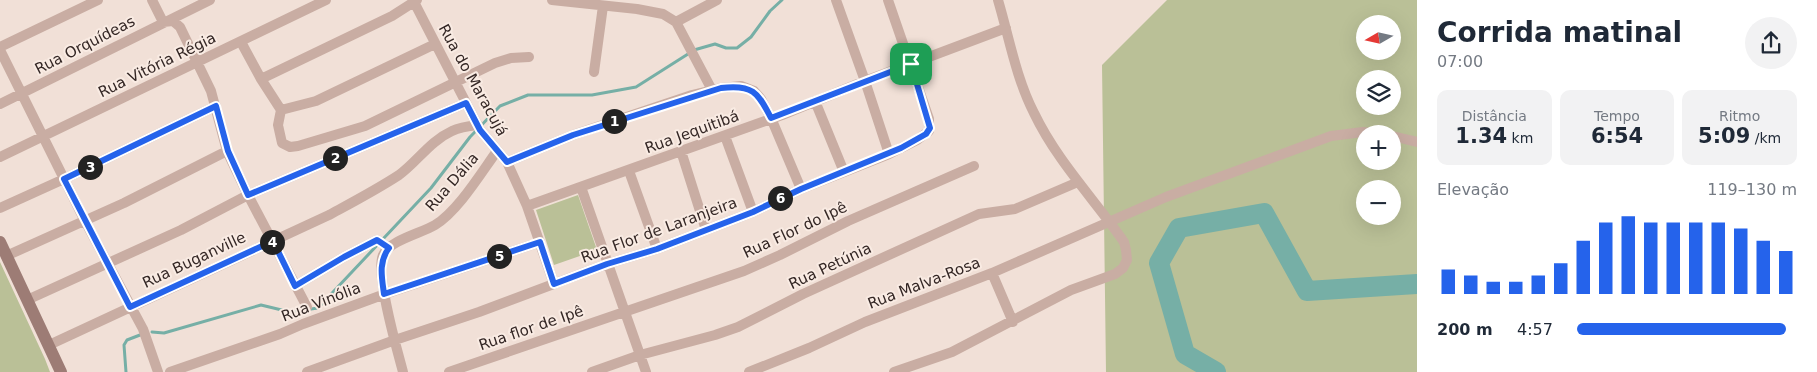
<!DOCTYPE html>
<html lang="pt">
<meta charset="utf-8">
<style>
body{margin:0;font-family:"DejaVu Sans",sans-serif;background:#f2f2f3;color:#1f2937;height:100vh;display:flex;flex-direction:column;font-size:19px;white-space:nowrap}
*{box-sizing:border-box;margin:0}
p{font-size:16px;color:#747a83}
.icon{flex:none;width:28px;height:28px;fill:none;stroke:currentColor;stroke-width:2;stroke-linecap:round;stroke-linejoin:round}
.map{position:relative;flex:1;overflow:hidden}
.sheet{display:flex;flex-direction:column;background:#fff;width:400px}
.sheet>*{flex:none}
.needle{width:32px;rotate:261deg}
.fabs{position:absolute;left:1356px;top:15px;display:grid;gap:10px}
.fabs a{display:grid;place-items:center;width:45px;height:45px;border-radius:50%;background:#fff;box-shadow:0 5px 20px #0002;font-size:25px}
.pin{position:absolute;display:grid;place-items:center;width:42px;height:42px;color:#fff;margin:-21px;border-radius:10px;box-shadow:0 2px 8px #0006}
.km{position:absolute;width:25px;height:25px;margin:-12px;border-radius:50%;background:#222;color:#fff;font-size:14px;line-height:25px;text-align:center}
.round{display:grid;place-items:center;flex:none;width:52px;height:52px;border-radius:26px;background:#f2f2f3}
.head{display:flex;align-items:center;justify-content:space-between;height:85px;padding:0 20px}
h1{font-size:28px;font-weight:700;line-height:38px}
.stats{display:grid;grid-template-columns:repeat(3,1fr);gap:8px;height:85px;padding:5px 20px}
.stats div{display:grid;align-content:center;border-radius:10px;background:#f2f2f3;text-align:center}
.stats b{font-size:21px;font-weight:700}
.stats small{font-size:14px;font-weight:400}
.stats p{font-size:14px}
.chart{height:140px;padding:10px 20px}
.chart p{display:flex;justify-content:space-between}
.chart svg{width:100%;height:90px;margin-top:5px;stroke:#2563eb;stroke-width:6}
ul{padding:0 20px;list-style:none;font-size:16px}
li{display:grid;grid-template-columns:80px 60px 1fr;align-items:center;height:38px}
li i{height:12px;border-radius:6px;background:#2563eb}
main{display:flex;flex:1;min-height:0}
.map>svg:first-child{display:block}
</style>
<main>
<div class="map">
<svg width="1417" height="372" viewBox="0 0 1417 372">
<rect width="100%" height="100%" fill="#f1e0d7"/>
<!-- green -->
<path fill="#bac097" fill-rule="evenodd" d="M 1167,0 L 1417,0 L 1417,372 L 1106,372 L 1102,65 ZM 1365,24 L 1392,24 L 1392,51 L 1365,51 ZM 1365,79 L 1392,79 L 1392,106 L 1365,106 ZM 1365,134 L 1392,134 L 1392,161 L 1365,161 ZM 1365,189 L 1392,189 L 1392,216 L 1365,216 Z
M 578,195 L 597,250 L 554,265 L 536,210 Z
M 0,262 L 45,359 L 50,372 L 0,372 Z"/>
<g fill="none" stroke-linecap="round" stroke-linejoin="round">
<!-- stream -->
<path stroke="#76afa6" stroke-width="3" d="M 694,50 L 715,44 L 726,48 L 737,48 L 751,37 L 770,11 L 782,0
M 152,332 L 164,333 L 261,305 L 290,312 L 318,308 L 431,188 L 470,137 L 500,106 L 528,95 L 592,95 L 636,87 L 688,54
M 126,372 L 124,345 L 127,340 L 140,335"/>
<!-- river -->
<path stroke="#76afa6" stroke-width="20" d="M 1216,372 L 1185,354 L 1159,263 L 1179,228 L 1264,213 L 1307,291 L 1417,284"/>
<!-- street -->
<path stroke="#c9ada3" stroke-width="10" d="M 152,0 L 163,22 L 173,21 L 180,27 L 211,91 L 227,151 L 248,195 L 307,307
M 413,0 L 480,130 L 507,162 L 527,206 L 554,284
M 552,0 L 637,9 L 663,14 L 676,22 L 712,90
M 836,0 L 865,81 L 889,154
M 676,22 L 717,0
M 241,42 L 261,79 L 281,110
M 0,47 L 98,0
M 0,50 L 85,221 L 143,329 L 158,372
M 594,72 L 603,6
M 261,79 L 392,16 L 417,0
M 815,101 L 844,172
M 0,104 L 210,0
M 281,110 L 278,125 L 282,143 L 290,147 L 298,146 L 365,126 L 495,63 L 511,58 L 529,57
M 281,110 L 316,101 L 435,44
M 725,136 L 753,212
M 1392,136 L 1417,142
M 681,151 L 706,230
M 0,157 L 326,0
M 507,162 L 573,135 L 692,95 L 721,88 L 741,86 L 754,91 L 761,99 L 771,118 L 801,189
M 629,171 L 657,249
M 581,187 L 646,372
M 527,206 L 782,115 L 865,81 L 1006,28
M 0,208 L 64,179 L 216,106
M 6,256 L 124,203 L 227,151
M 992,273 L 1013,322
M 295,286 L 344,257 L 377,240 L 389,248
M 27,300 L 181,230 L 248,195 L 466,103
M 49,345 L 329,215 C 353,202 376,190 399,175 C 417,162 430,141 452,131 C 460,127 469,126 478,125
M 170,372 L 280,334 L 303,324 L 385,294 L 540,242
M 307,372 L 395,340 L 479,312 L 607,264 L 657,249 L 753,212 L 801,189 L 889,154 L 917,140 L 929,131 L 929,119 L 888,0
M 403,372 C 397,349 375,274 383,255 C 390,240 422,233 435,225 C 458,211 481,173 497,151
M 449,372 L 744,271 L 780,255 L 848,221 L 974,166
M 592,372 L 640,355 L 715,335 L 738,327 L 803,294 L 979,214 L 1015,209 L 1078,182
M 749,372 L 809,348 L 865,322 L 992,273 L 1166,197 L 1331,136 L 1363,132 L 1381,134
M 894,372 L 952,352 L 1071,290 L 1115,274 L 1123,268 L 1127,260 L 1126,250 L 1124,242 C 1094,199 1057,161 1034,113 C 1016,78 1009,37 998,0"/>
<!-- secondary -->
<path stroke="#9d7c75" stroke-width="12" d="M 0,242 L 61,372"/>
</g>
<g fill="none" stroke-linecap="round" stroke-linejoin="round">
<!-- route casing -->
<g stroke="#fff" stroke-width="10">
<path id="route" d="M 911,64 L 930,128 L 926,134 L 901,148 L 801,189 L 753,212 L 657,249 L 607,264 L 554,284 L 540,242 L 384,294 C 382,278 378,262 389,248 L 377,240 L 344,257 L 295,286 L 273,241 L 130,307 L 64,179 L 216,106 L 228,151 L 248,195 L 466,103 L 480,130 L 507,162 L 573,135 L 721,88 C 752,84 758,92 771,118 Z"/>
</g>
<!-- route -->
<use href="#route" stroke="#2563eb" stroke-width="6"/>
</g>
<g text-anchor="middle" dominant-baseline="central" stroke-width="4" stroke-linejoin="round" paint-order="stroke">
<!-- street labels -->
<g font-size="15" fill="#342725" stroke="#f9ebe3">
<text transform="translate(85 45) rotate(-27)">Rua Orquídeas</text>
<text transform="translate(157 65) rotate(-26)">Rua Vitória Régia</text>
<text transform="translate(473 80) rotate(61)">Rua do Maracujá</text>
<text transform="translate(692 132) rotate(-20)">Rua Jequitibá</text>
<text transform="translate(452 182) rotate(-49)">Rua Dália</text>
<text transform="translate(659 230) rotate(-20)">Rua Flor de Laranjeira</text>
<text transform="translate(795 230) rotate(-25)">Rua Flor do Ipê</text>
<text transform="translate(194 260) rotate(-25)">Rua Buganville</text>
<text transform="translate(830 266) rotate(-25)">Rua Petúnia</text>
<text transform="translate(924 283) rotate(-21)">Rua Malva-Rosa</text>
<text transform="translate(321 302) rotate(-21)">Rua Vinólia</text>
<text transform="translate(531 328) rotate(-19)">Rua flor de Ipê</text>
</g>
</g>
</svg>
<div class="fabs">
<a><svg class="needle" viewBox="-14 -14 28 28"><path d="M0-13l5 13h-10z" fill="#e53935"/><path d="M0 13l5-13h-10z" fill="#747a83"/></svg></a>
<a><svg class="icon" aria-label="layers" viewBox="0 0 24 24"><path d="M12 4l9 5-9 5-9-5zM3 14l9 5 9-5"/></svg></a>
<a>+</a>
<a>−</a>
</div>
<div class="pin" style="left:911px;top:64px;background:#1e9e55"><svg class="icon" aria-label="arrive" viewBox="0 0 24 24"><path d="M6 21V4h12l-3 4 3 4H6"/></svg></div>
<b class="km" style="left:614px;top:121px">1</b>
<b class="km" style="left:335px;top:158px">2</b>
<b class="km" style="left:90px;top:167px">3</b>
<b class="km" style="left:272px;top:242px">4</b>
<b class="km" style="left:499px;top:256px">5</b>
<b class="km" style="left:780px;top:198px">6</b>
</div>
<section class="sheet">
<div class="head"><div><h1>Corrida matinal</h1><p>07:00</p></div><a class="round"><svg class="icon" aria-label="share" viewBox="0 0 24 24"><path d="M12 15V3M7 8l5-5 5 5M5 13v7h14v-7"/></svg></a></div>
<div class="stats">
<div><p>Distância</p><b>1.34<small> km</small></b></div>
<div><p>Tempo</p><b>6:54</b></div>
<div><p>Ritmo</p><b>5:09<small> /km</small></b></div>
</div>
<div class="chart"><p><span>Elevação</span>119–130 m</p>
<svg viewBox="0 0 160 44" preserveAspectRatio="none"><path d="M5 44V32M15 44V35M25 44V38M35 44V38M45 44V35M55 44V29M65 44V18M75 44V9M85 44V6M95 44V9M105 44V9M115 44V9M125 44V9M135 44V12M145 44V18M155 44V23"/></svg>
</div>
<ul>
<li><b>200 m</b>4:57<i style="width:95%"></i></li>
</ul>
</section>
</main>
